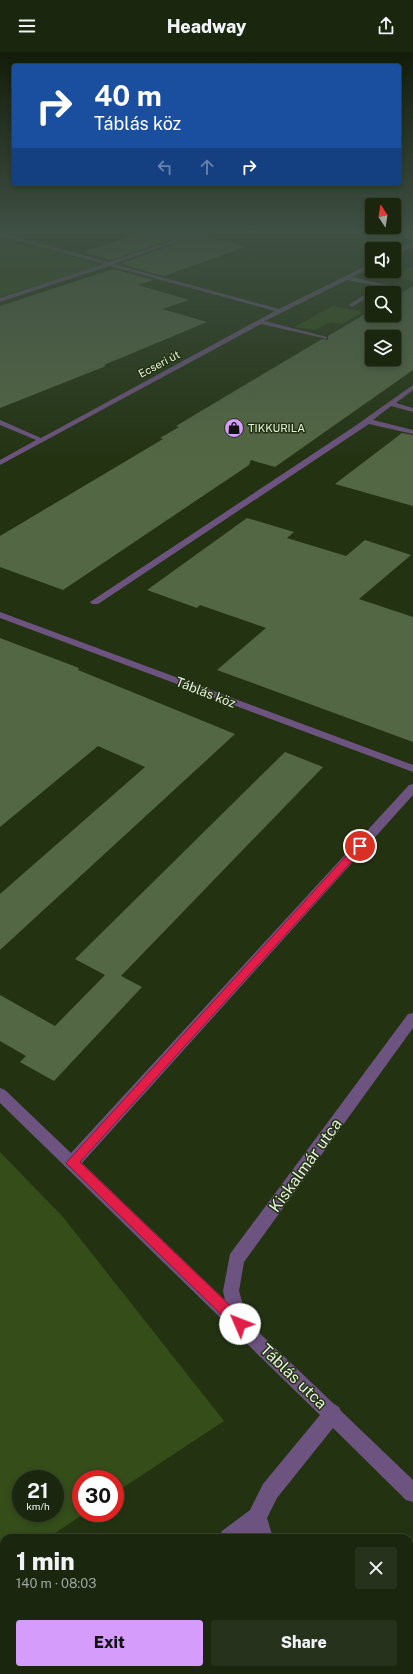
<!DOCTYPE html>
<html lang="en">
<head>
<meta charset="utf-8">
<style>
	body { margin:0; font-family:"Public Sans",sans-serif; background:#27321c; color:#f1f3f6; height:100vh; display:flex; flex-direction:column; font-size:15px; white-space:nowrap }
	* { box-sizing:border-box; margin:0 }
	p { font-size:13px; color:#9fa59e }
	.icon { flex:none; width:22px; height:22px; fill:none; stroke:currentColor; stroke-width:2; stroke-linecap:round; stroke-linejoin:round }
	.map { position:relative; flex:1; overflow:hidden }
	.sheet { position:absolute; left:0px; top:1482px; width:413px; height:140px; display:flex; flex-direction:column; background:#1a260e; border-radius:12px 12px 0 0; box-shadow:0 2px 6px #0003,0 0 0 1px #38432e }
	.sheet>* { flex:none }
	.guide { position:absolute; left:12px; top:12px; width:389px; height:122px; border-radius:4px; box-shadow:0 2px 6px #0003,0 0 0 1px #38432e; background:#1a4fa0; color:#fff; overflow:hidden }
	.needle { width:26px; rotate:348deg }
	.fabs { position:absolute; left:365px; top:146px; display:grid; gap:8px }
	.fabs a { display:grid; place-items:center; width:36px; height:36px; border-radius:4px; background:#1a260e; box-shadow:0 2px 6px #0003,0 0 0 1px #38432e; font-size:20px }
	.speed { position:absolute; left:12px; top:1418px; display:flex; gap:8px; font-size:20px; font-weight:700; text-align:center }
	.speed>* { display:grid; place-content:center; width:52px; height:52px; border-radius:50%; background:#1a260e; box-shadow:0 2px 6px #0003,0 0 0 1px #38432e; line-height:1 }
	.speed small { font-size:10px; font-weight:400 }
	.speed .limit { border:6px solid #d22; background:#fff; color:#111 }
	.pin { position:absolute; display:grid; place-items:center; width:34px; height:34px; color:#fff; margin:-17px; border:2px solid #fff; border-radius:50%; box-shadow:0 1px 4px #0007 }
	.me { position:absolute; width:44px; margin:-22px; rotate:314deg; stroke-linejoin:round; filter:drop-shadow(0 0 3px #0008) }
	.turn { display:flex; align-items:center; gap:14px; height:84px; padding:0 16px; font-size:18px }
	.turn .icon { width:52px; height:52px; stroke-width:2.5 }
	.turn b { display:block; font-size:28px; line-height:34px }
	.lanes { display:flex; align-items:center; height:38px; padding:0 16px; background:#0003; justify-content:center; gap:20px; direction:ltr }
	.lanes .off { opacity:.35 }
	.round { display:grid; place-items:center; flex:none; width:42px; height:42px; border-radius:4px; background:#27321c }
	.overview { display:flex; align-items:center; justify-content:space-between; height:68px; padding:0 16px }
	h1 { font-size:24px; font-weight:800; line-height:30px }
	.cta { display:flex; gap:8px; margin-top:auto; padding:8px 16px }
	.cta a { flex:1; height:46px; border-radius:4px; background:#d59cfb; color:#111; font-size:16px; font-weight:800; line-height:46px; text-align:center }
	.cta a+a { background:#27321c; color:#f1f3f6 }
	header { display:flex; justify-content:space-between; align-items:center; height:52px; padding:0 16px; background:#1a260e; font-size:18px; font-weight:800 }
	.map>svg:first-child { display:block }
	.green { fill:#344d19; fill-rule:evenodd }
	.building { fill:#546744; fill-rule:evenodd }
	.lines { fill:none; stroke-linecap:round; stroke-linejoin:round }
	.minor { fill:#6d537f; fill-rule:evenodd }
	.route { fill:#e11d48; stroke:#92132f }
	.labels { text-anchor:middle; stroke-width:3; stroke-linejoin:round; paint-order:stroke }
	.far-street-label { font-size:11px; fill:#e5f1dc; stroke:#233312 }
	.far-poi-label { font-size:11px; fill:#e5f1dc; stroke:#233312; text-anchor:start }
	.street-label { font-size:13px; fill:#e5f1dc; stroke:#233312 }
	.near-street-label { font-size:16px; fill:#e5f1dc; stroke:#233312 }
</style>
</head>
<body>
<header><svg class="icon" aria-label="menu" viewBox="0 0 24 24"><path d="M4 6h16M4 12h16M4 18h16"/></svg>Headway<svg class="icon" aria-label="share" viewBox="0 0 24 24"><path d="M12 15V3M7 8l5-5 5 5M5 13v7h14v-7"/></svg></header>
<div class="map">
<svg width="413" height="1622" viewBox="0 0 413 1622">
	<rect width="100%" height="100%" fill="#233312"/>
	<!-- green -->
	<g class="green">
		<polygon points="0,185 101,213 0,245"/>
		<polygon points="413,215 413,229 385,223"/>
		<polygon points="333,254 363,260 342,272 330,270 315,278 294,275"/>
		<path d="M0 1100 63 1165 224 1369 115 1441V1427H81V1461H85L48 1486H4V1515L0 1518ZM21 1427H55V1461H21Z"/>
	</g>
	<!-- building -->
	<g class="building">
		<polygon points="151,178 181,178 191,181 111,208 83,200"/>
		<polygon points="201,183 245,195 164,224 124,213 127,212 122,211"/>
		<polygon points="113,217 154,228 138,233 189,248 162,257 207,270 104,313 106,314 0,356 0,254"/>
		<path d="M413 234V318L275 415 251 408 249 413 63 538 0 515V484L163 387 160 386 179 375 176 374 322 287 328 288V284L372 258V263H394V245ZM372 285H394V307H372Z"/>
		<polygon points="402,381 413,383 413,454 335,432"/>
		<polygon points="247,466 294,480 287,486 346,504 365,488 411,503 359,547 413,565 413,690 217,618 266,576 200,553 197,556 147,538"/>
		<polygon points="0,586 79,616 78,618 235,682 0,898 0,842 145,715 98,694 0,775"/>
		<polygon points="285,700 323,715 121,924 142,935 54,1029 20,1010 26,1004 0,989 0,943 55,974 105,923 75,907"/>
	</g>
	<g class="lines">
		<!-- minor -->
		<g class="minor">
			<polygon points="204,178 212,178 114,212 279,257 372,211 372,215 352,225 387,233 352,255 349,253 350,252 379,234 347,228 265,269 327,285 327,287 261,272 0,413 0,408 36,388 0,373 0,368 41,386 275,259 109,214 0,250 0,246 103,212 0,184 0,180 108,210"/>
			<polygon points="395,178 401,178 413,186 413,190"/>
			<polygon points="413,190 413,194 394,204 394,200"/>
			<polygon points="413,333 413,338 396,351 413,356 413,360 391,354 373,368 413,378 413,382 369,372 98,552 92,552 90,550 355,374"/>
			<polygon points="0,560 413,713 413,720 0,566"/>
			<polygon points="413,732 413,743 82,1111 225,1248 223,1239 230,1202 408,962 413,961 413,976 244,1210 239,1239 248,1270 334,1352 339,1355 341,1359 413,1428 413,1450 406,1448 333,1376 277,1446 267,1466 273,1486 253,1486 252,1481 245,1486 219,1486 222,1479 250,1458 263,1432 320,1363 0,1051 0,1036 5,1038 71,1101 409,733"/>
			<polygon points="36,1618 60,1618 59,1622 35,1622"/>
			<polygon points="366,1618 394,1618 395,1622 367,1622"/>
		</g>
	</g>
	<!-- sky -->
	<linearGradient id="sky" x2="0" y2="1"><stop stop-color="#131c0a"/><stop offset="0.44" stop-color="#3f5044"/><stop offset="1" stop-color="#3f5044" stop-opacity="0"/></linearGradient>
	<rect width="413" height="406" fill="url(#sky)"/>
	<!-- route -->
	<polygon class="route" points="360,791 363,792 363,797 80,1110 244,1267 246,1272 244,1276 240,1278 235,1276 66,1111 357,792"/>
	<!-- icons -->
	<defs>
		<symbol id="shop-disc" viewBox="-11 -11 22 22"><circle r="9.5" fill="#d59cfb" stroke="#233312"/><path d="M-5-2.5h2.3a2.7 3.5 0 0 1 5.4 0H5L5.5 6h-11ZM-1.5-2.5h3a1.5 2.3 0 0 0-3 0Z" fill="#111"/></symbol>
	</defs>
	<g fill-rule="evenodd">
		<use href="#shop-disc" x="223" y="365" width="22" height="22"/>
	</g>
	<g class="labels">
		<!-- far-street labels -->
		<g class="far-street-label">
			<text transform="translate(159 312) rotate(-28)" y="4">Ecseri út</text>
		</g>
		<!-- far-poi labels -->
		<g class="far-poi-label">
			<text x="248" y="380">TIKKURILA</text>
		</g>
		<!-- street labels -->
		<g class="street-label">
			<text transform="translate(206 640) rotate(21)" y="5">Táblás köz</text>
		</g>
		<!-- near-street labels -->
		<g class="near-street-label">
			<text transform="translate(305 1113) rotate(-54)" y="6">Kiskalmár utca</text>
			<text transform="translate(294 1324) rotate(44)" y="6">Táblás utca</text>
		</g>
	</g>
</svg>
<div class="fabs">
<a><svg class="needle" viewBox="-14 -14 28 28"><path d="M0-13l5 13h-10z" fill="#e53935"/><path d="M0 13l5-13h-10z" fill="#9fa59e"/></svg></a>
<a><svg class="icon" aria-label="sound" viewBox="0 0 24 24"><path d="M4 9h4l5-4v14l-5-4H4zM17 9q2 3 0 6"/></svg></a>
<a><svg class="icon" aria-label="search" viewBox="0 0 24 24"><circle cx="10" cy="10" r="6"/><path d="M15 15l6 6"/></svg></a>
<a><svg class="icon" aria-label="layers" viewBox="0 0 24 24"><path d="M12 4l9 5-9 5-9-5zM3 14l9 5 9-5"/></svg></a>
</div>
<div class="speed"><div>21<small>km/h</small></div><div class="limit">30</div></div>
<div class="pin" style="left:360px;top:794px;background:#d93025"><svg class="icon" aria-label="arrive" viewBox="0 0 24 24"><path d="M6 21V4h12l-3 4 3 4H6"/></svg></div>
<svg class="me" style="left:240px;top:1272px" viewBox="-20 -20 40 40"><circle r="19" fill="#fff"/><path d="M0-13L10 11 0 6-10 11z" fill="#e11d48"/></svg>
<div class="guide">
<div class="turn"><svg class="icon" aria-label="right" viewBox="0 0 24 24"><path d="M7 20v-9h11M14 6l5 5-5 5"/></svg><div><b>40 m</b>Táblás köz</div></div>
<div class="lanes"><svg class="icon off" aria-label="left" viewBox="0 0 24 24"><path d="M17 20v-9H6M10 6l-5 5 5 5"/></svg><svg class="icon off" aria-label="ahead" viewBox="0 0 24 24"><path d="M12 20V5M6 11l6-6 6 6"/></svg><svg class="icon" aria-label="right" viewBox="0 0 24 24"><path d="M7 20v-9h11M14 6l5 5-5 5"/></svg></div>
</div>
<section class="sheet">
<div class="overview"><div><h1>1 min</h1><p>140 m · 08:03</p></div><a class="round"><svg class="icon" aria-label="close" viewBox="0 0 24 24"><path d="M6 6l12 12M18 6L6 18"/></svg></a></div>
<div class="cta"><a>Exit</a><a>Share</a></div>
</section>
</div>
</body>
</html>
